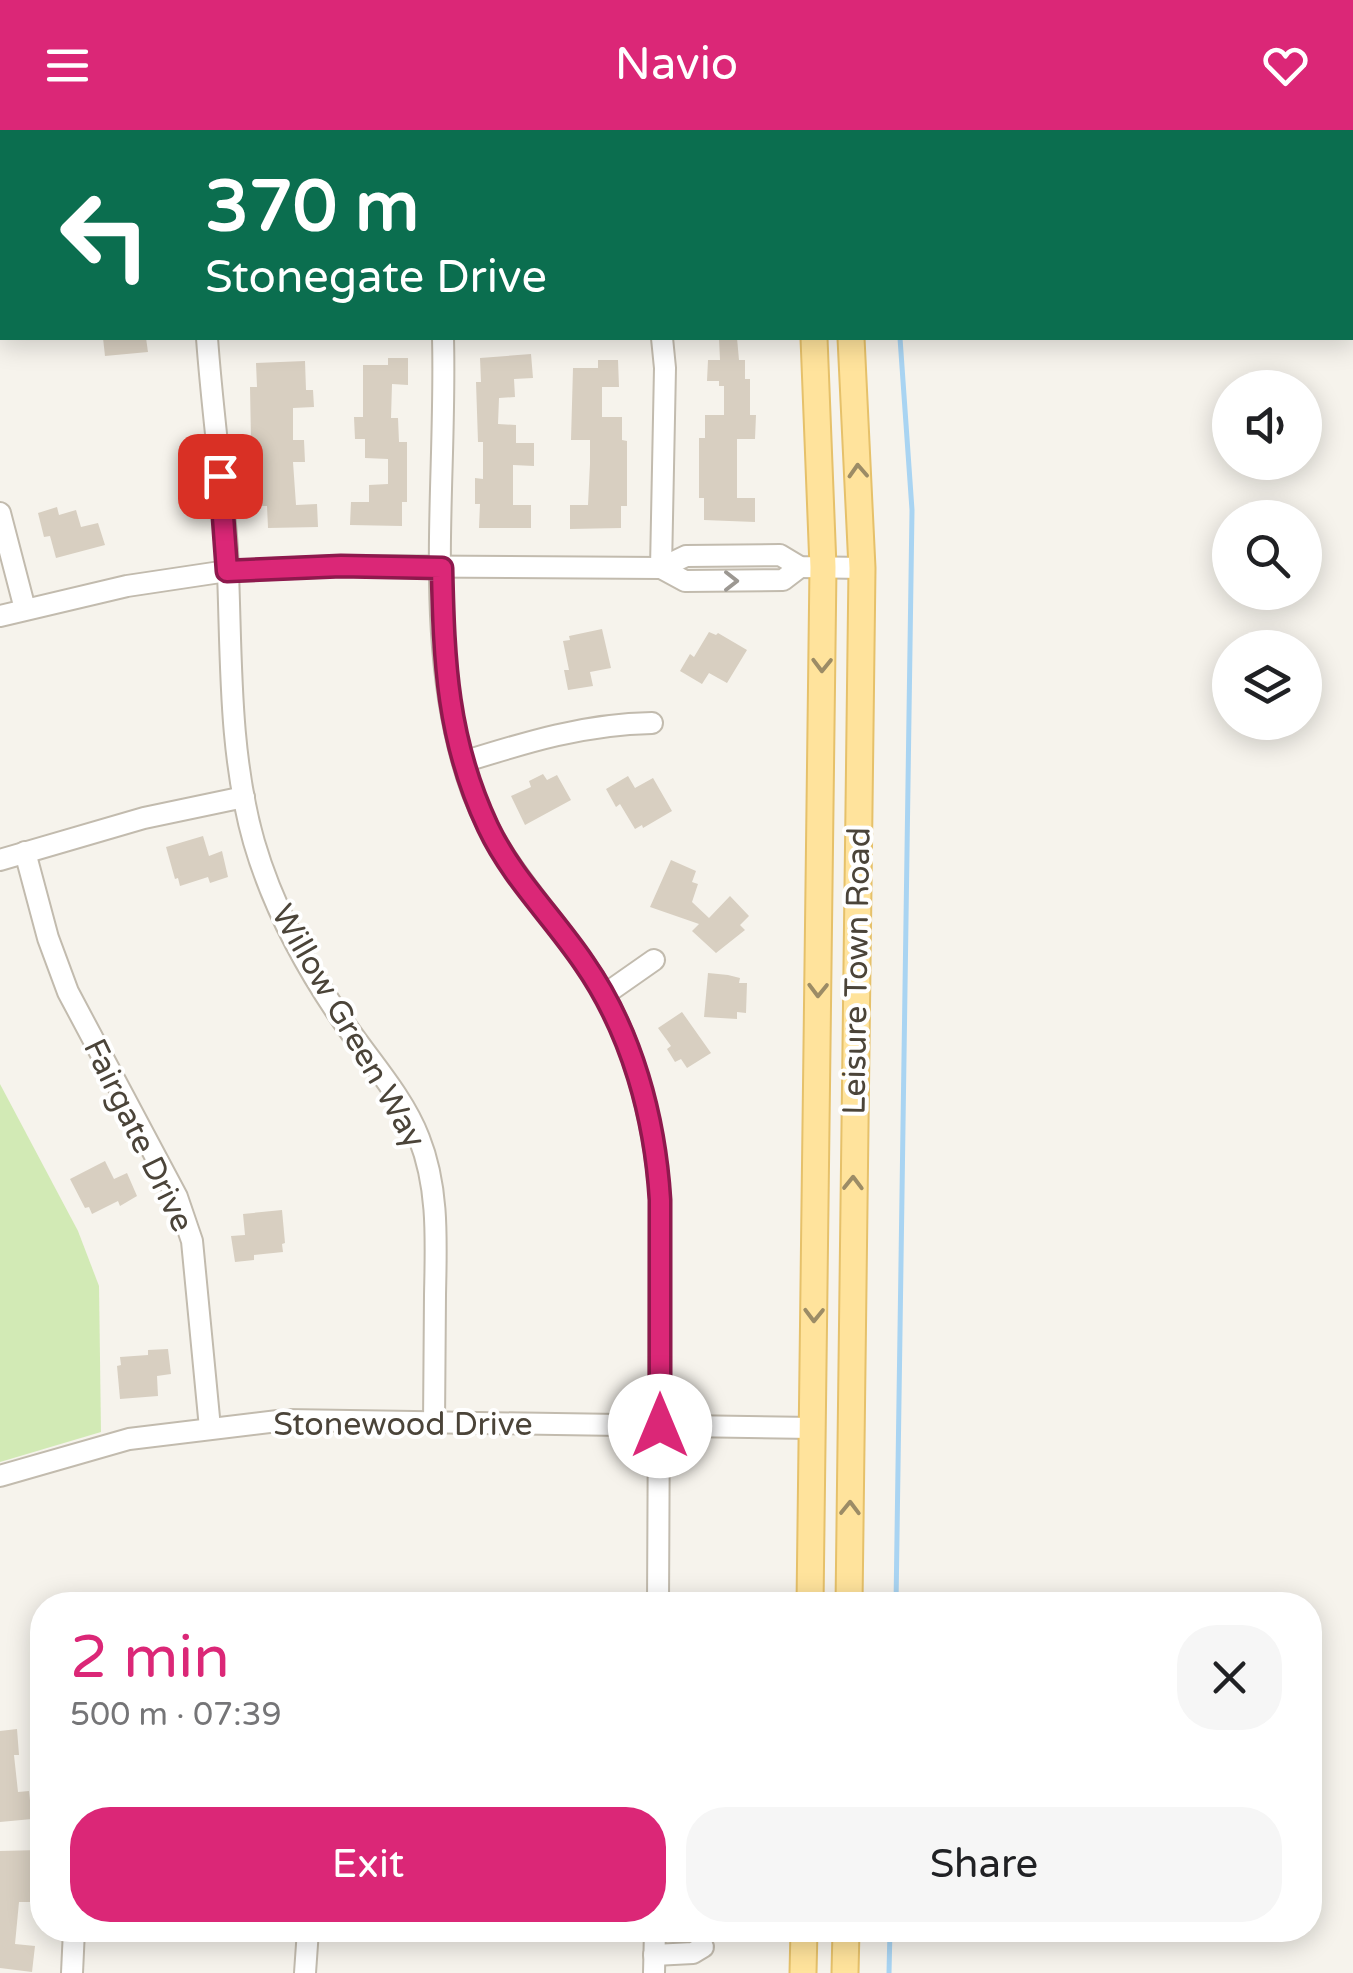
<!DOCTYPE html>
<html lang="en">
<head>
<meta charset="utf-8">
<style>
	body { margin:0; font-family:"Varela Round",sans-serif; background:#f6f6f6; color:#202124; height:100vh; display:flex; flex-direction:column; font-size:38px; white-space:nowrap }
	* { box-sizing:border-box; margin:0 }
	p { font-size:32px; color:#757577 }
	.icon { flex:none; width:55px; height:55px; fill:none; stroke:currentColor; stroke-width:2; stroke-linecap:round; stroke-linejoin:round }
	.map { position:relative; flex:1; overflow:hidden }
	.side { position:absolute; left:30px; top:1462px; width:1292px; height:350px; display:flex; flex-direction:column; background:#fff; border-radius:40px; box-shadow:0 5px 25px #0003 }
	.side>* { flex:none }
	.top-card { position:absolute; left:0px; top:0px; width:1355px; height:210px; box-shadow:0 5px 25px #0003; background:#0b6e4f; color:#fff; overflow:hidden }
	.fabs { position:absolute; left:1212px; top:240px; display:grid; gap:20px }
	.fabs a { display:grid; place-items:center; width:110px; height:110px; border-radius:50%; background:#fff; box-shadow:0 5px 25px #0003; font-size:50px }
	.pin { position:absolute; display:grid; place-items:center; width:85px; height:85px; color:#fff; margin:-42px; border-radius:20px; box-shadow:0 5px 15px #0006 }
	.me { position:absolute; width:110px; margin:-55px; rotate:0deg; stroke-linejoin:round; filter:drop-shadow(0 0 8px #0008) }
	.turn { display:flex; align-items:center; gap:35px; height:210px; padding:0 40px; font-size:45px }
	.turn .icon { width:130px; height:130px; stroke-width:2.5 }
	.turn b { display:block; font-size:70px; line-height:85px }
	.round { display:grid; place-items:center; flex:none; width:105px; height:105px; border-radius:40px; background:#f6f6f6 }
	.headline { display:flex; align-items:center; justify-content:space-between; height:170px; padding:0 40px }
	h1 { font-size:60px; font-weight:600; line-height:75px; color:#db2777 }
	.primary-button { display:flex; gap:20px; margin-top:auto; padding:20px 40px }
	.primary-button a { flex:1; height:115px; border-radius:40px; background:#db2777; color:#fff; font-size:40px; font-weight:600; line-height:115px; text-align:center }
	.primary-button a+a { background:#f6f6f6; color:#202124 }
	header { display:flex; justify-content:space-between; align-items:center; height:130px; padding:0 40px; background:#db2777; color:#fff; font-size:45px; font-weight:600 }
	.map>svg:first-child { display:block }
	.green { fill:#d2eab5 }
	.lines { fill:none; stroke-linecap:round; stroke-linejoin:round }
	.stream { stroke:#a9d4f2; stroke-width:5 }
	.building { fill:#d8cfc1 }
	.minor-casing { stroke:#c2bbae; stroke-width:24 }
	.major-casing { stroke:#e6c16a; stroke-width:29 }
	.minor { stroke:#fff; stroke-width:20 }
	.major { stroke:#ffe39c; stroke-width:25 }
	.oneway { stroke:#9c8c66 }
	.oneway2 { stroke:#9c9892 }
	.route-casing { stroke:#8e194d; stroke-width:25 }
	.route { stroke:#db2777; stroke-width:18 }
	.labels { text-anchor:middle; stroke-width:8; stroke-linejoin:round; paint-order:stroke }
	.street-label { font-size:32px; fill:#4b4439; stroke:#fff }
</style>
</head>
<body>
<header><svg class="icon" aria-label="menu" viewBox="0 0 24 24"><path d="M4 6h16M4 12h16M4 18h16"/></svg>Navio<svg class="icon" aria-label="heart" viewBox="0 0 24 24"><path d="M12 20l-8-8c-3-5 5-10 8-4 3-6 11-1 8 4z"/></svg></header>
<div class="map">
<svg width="1353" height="1843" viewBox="0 0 1353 1843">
	<rect width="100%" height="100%" fill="#f6f3ec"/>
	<!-- green -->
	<g class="green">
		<polygon points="51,0 659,0 690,2 44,2"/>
		<polygon points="0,954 78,1101 99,1156 101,1302 0,1332"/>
	</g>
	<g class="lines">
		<!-- stream -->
		<g class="stream">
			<polyline points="331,0 360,2"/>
			<polyline points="120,2 127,0"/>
			<polyline points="1352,34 1353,34"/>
			<polyline points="0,46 2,45"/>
			<polyline points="896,1475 912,380 900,208"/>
			<polyline points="889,1843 890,1800"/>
		</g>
	</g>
	<!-- building -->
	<g class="building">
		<polygon points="103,208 146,208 148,222 105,226"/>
		<polygon points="719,208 737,208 739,230 745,230 745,249 750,249 750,285 756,285 755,309 737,309 737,368 755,368 755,392 704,390 704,368 699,368 699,308 705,308 705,285 724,285 724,256 719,256 719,251 707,251 708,230 720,230"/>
		<polygon points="531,224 533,248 514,249 515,267 499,268 498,294 516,295 516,313 534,313 534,336 513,335 513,375 531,375 531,398 479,398 480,374 475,374 475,348 483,349 483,312 478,312 476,252 481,252 480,228"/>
		<polygon points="388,228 408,228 408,255 392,254 391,288 398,288 399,312 407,312 407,372 402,372 402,396 350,395 351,372 369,372 369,355 388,354 388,329 365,328 365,309 355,309 354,287 363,287 363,235 388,235"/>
		<polygon points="598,230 618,230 619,257 602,257 602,287 622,287 622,310 627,311 627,376 621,376 621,398 570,399 570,375 588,375 590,334 590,310 571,310 573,238 598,238"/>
		<polygon points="305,231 306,260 313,260 314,277 293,278 293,310 304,310 305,332 293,332 296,375 317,374 318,397 268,398 267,376 260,376 257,310 251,310 250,257 257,257 256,233"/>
		<polygon points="57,377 59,385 76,380 81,397 98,393 105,415 56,428 50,406 44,407 38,383"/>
		<polygon points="602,499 611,538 590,542 593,556 568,560 564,540 569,540 563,511 570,510 569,506"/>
		<polygon points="709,502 716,505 718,503 747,520 727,553 709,543 702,554 680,541 690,524 694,527"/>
		<polygon points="543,644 547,650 557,645 571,670 525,695 511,666 531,657 529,651"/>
		<polygon points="628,646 635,658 653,648 672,681 643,698 642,695 635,699 620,674 616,677 606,659"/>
		<polygon points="203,706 209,726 222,721 228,747 210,753 208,747 180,756 178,748 175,749 166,717"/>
		<polygon points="671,730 696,741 692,752 698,754 692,772 709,788 730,766 749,786 740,795 745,800 716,823 692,801 699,794 650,777"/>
		<polygon points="708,843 728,845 740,848 739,853 747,853 746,883 737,882 737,889 704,887"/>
		<polygon points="682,882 711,923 687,938 681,929 675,932 667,919 671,916 658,898"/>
		<polygon points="105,1031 114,1049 127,1043 137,1066 120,1076 118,1071 92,1084 89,1077 85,1078 70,1049"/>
		<polygon points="282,1080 285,1113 282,1114 283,1122 254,1125 254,1130 235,1132 231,1106 245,1105 243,1084"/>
		<polygon points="168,1219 171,1244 157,1246 158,1266 120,1269 117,1236 121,1235 120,1227 148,1225 148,1220"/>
		<polygon points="17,1599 19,1625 14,1625 18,1662 29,1661 32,1689 0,1692 0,1601"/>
		<polygon points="40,1720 40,1757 31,1757 31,1772 19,1772 15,1814 35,1816 32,1842 0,1838 0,1721"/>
	</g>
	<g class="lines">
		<defs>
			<g id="minor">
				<polyline points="1352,71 1353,71"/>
				<path d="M207 208C212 278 222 348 227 419 232 516 227 617 254 712 274 781 308 842 349 900 373 934 404 969 419 1008 439 1058 436 1112 435 1165 435 1208 434 1251 434 1294"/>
				<path d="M443 208C447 356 421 520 472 661 499 733 543 773 584 833 632 900 654 988 660 1069L658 1475"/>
				<polyline points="0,383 25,479"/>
				<polyline points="661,438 665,238 662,208"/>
				<polyline points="661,438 685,451 783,450 800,437"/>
				<polyline points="0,486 127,456 227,441 341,436 661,438 686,426 780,425 800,437 862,438"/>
				<path d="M463 632C527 612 585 594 652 593"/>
				<polyline points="25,722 48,808 68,862 177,1067 192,1111 210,1298"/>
				<polyline points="0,730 144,688 244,667"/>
				<polyline points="604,865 654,830"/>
				<polyline points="0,1346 129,1309 286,1290 813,1298"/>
				<polyline points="654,1825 693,1823 703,1817"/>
				<polyline points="72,1843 74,1800"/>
				<polyline points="305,1843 308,1800"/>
				<polyline points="654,1843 655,1800"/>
			</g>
			<g id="major">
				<polyline points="828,2 828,0"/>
				<polyline points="810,1475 823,437 814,208"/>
				<polyline points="849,1475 862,438 851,208"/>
				<polyline points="803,1843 804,1800"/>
				<polyline points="845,1843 846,1800"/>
			</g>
		</defs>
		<!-- minor casing -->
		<use href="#minor" class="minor-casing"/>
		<!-- major casing -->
		<use href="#major" class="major-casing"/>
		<!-- minor -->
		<use href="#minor" class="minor"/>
		<!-- major -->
		<use href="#major" class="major"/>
	</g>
	<!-- one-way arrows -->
	<defs><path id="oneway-chevron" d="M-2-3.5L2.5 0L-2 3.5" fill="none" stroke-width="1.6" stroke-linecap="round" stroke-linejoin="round" transform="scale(2.5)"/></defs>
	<g class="oneway">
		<use href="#oneway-chevron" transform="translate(858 341) rotate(-93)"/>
		<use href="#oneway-chevron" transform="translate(822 535) rotate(91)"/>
		<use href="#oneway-chevron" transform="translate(818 860) rotate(91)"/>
		<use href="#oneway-chevron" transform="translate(853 1053) rotate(-89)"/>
		<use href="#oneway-chevron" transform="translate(814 1185) rotate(91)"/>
		<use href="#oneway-chevron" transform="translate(850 1378) rotate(-89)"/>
	</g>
	<use class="oneway2" href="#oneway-chevron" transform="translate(731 451)"/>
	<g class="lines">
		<defs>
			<path id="route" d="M220 346 227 441 341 436 442 438C444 532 447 610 488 697 512 748 553 787 584 833 632 902 655 988 660 1070V1296"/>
		</defs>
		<!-- route casing -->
		<use href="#route" class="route-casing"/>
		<!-- route -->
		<use href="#route" class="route"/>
	</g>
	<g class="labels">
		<!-- street labels -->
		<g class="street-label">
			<text transform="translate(856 841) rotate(-89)" y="11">Leisure Town Road</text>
			<text transform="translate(349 896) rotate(60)" y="11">Willow Green Way</text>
			<text transform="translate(139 1005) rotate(64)" y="11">Fairgate Drive</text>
			<text x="403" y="1305">Stonewood Drive</text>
		</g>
	</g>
</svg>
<div class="fabs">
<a><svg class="icon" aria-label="sound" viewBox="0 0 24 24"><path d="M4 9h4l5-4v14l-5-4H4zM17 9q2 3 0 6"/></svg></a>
<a><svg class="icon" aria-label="search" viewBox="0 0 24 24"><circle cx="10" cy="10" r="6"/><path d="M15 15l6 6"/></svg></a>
<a><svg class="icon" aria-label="layers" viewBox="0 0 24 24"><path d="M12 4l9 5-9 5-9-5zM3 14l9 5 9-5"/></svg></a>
</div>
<div class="pin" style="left:220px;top:346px;background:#d93025"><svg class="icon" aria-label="arrive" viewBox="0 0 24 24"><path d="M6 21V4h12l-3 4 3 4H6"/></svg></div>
<svg class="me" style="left:660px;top:1296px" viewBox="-20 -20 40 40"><circle r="19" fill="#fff"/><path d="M0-13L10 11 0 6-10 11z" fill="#db2777"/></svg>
<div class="top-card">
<div class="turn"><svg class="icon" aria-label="left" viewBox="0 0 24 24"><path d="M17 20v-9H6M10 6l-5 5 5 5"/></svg><div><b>370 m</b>Stonegate Drive</div></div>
</div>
<section class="side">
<div class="headline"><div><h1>2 min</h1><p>500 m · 07:39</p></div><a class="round"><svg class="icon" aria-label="close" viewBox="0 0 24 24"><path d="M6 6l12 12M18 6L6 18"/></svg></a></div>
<div class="primary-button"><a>Exit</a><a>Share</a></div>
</section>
</div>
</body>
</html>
